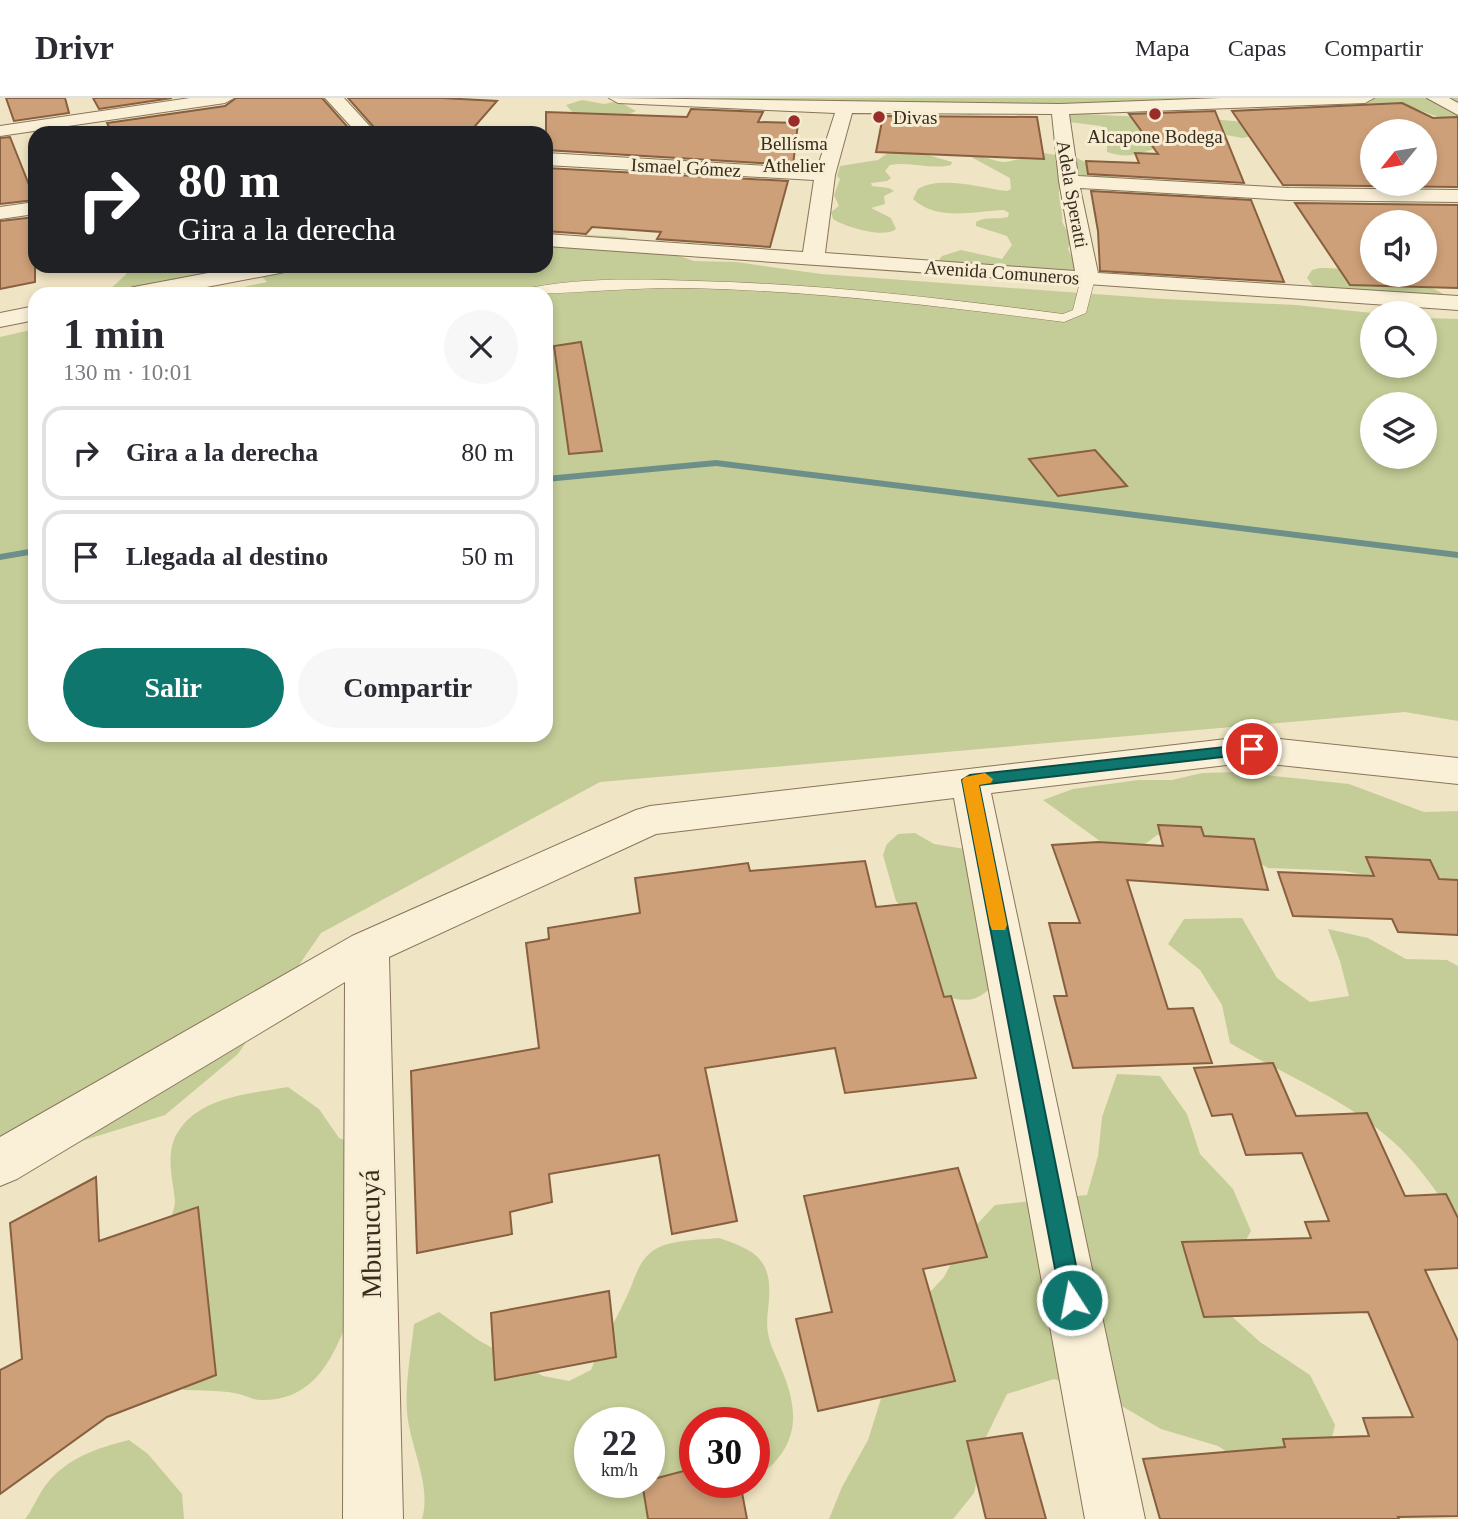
<!DOCTYPE html>
<html lang="es">
<head>
<meta charset="utf-8">
<style>
	body { margin:0; font-family:"Times New Roman",serif; background:#f7f7f7; color:#2b2b33; height:100vh; display:flex; flex-direction:column; font-size:26px; white-space:nowrap }
	* { box-sizing:border-box; margin:0 }
	p { font-size:23px; color:#7c7c81 }
	.icon { flex:none; width:38px; height:38px; fill:none; stroke:currentColor; stroke-width:2; stroke-linecap:round; stroke-linejoin:round }
	.map { position:relative; flex:1; overflow:hidden }
	.sheet { position:absolute; left:28px; top:189px; width:525px; height:455px; display:flex; flex-direction:column; background:#fff; border-radius:21px; box-shadow:0 4px 10px #0003 }
	.sheet>* { flex:none }
	.guide { position:absolute; left:28px; top:28px; width:525px; height:147px; border-radius:21px; box-shadow:0 4px 10px #0003; background:#202124; color:#fff; overflow:hidden }
	.needle { width:46px; rotate:240deg }
	.controls { position:absolute; left:1360px; top:21px; display:grid; gap:14px }
	.controls a { display:grid; place-items:center; width:77px; height:77px; border-radius:50%; background:#fff; box-shadow:0 4px 10px #0003; font-size:35px }
	.speed { position:absolute; left:574px; top:1309px; display:flex; gap:14px; font-size:35px; font-weight:700; text-align:center }
	.speed>* { display:grid; place-content:center; width:91px; height:91px; border-radius:50%; background:#fff; box-shadow:0 4px 10px #0003; line-height:1 }
	.speed small { font-size:18px; font-weight:400 }
	.speed .limit { border:10px solid #d22; background:#fff; color:#111 }
	.pin { position:absolute; display:grid; place-items:center; width:60px; height:60px; color:#fff; margin:-30px; border:4px solid #fff; border-radius:50%; box-shadow:0 2px 7px #0007 }
	.me { position:absolute; width:77px; margin:-38px; rotate:349deg; stroke-linejoin:round; filter:drop-shadow(0 0 5px #0008) }
	.turn { display:flex; align-items:center; gap:24px; height:147px; padding:0 35px; font-size:32px }
	.turn .icon { width:91px; height:91px; stroke-width:2.5 }
	.turn b { display:block; font-size:49px; line-height:60px }
	.round { display:grid; place-items:center; flex:none; width:74px; height:74px; border-radius:37px; background:#f7f7f7 }
	.headline { display:flex; align-items:center; justify-content:space-between; height:119px; padding:0 35px }
	h1 { font-size:42px; font-weight:800; line-height:52px }
	.cta { display:flex; gap:14px; margin-top:auto; padding:14px 35px }
	.cta a { flex:1; height:80px; border-radius:42px; background:#0f766e; color:#fff; font-size:28px; font-weight:800; line-height:80px; text-align:center }
	.cta a+a { background:#f7f7f7; color:#2b2b33 }
	ul { padding:0; list-style:none }
	li { display:flex; align-items:center; gap:21px; height:94px; margin:0 14px 10px; padding:0 21px; border:4px solid #e1e1e2; border-radius:21px }
	li div { flex:1 }
	li b { display:block; font-size:26px }
	li em { font-style:normal }
	header { display:flex; align-items:center; gap:42px; box-sizing:border-box; height:98px; padding:0 35px; background:#fff; border-bottom:2px solid #e1e1e2 }
	header strong { font-size:33px }
	nav { display:flex; gap:38px; margin-inline-start:auto; font-size:24px }
	.map>svg:first-child { display:block }
	.green { fill:#c4cd97; fill-rule:evenodd }
	.lines { fill:none; stroke-linecap:round; stroke-linejoin:round }
	.stream { fill:#6c9089; fill-rule:evenodd }
	.building { fill:#cda079; stroke:#88603f; stroke-width:2; fill-rule:evenodd }
	.lane-casing { stroke:#89755a; stroke-width:1 }
	.street-casing { stroke:#89755a; stroke-width:2 }
	.lane { fill:#f9f0d7; fill-rule:evenodd }
	.street { fill:#f9f0d7; fill-rule:evenodd }
	.route { fill:#0f766e; stroke:#0a4d48; stroke-width:2 }
	.slow { fill:#f59e0b }
	.poi-dot { fill:#992d29; stroke:#f6edd3; stroke-width:2.5 }
	.labels { text-anchor:middle; stroke-width:6; stroke-linejoin:round; paint-order:stroke }
	.far-poi-label { font-size:19px; fill:#392c1e; stroke:#f6edd3 }
	.far-street-label { font-size:19px; fill:#392c1e; stroke:#f6edd3 }
	.near-street-label { font-size:28px; fill:#392c1e; stroke:#f6edd3 }
</style>
</head>
<body>
<header>
<strong>Drivr</strong>
<nav><a>Mapa</a><a>Capas</a><a>Compartir</a></nav>
</header>
<div class="map">
<svg width="1458" height="1421" viewBox="0 0 1458 1421">
	<rect width="100%" height="100%" fill="#efe4c3"/>
	<!-- green -->
	<g class="green">
		<polygon points="708,0 1458,0 1458,26 1402,6 1350,11 1316,6 1156,1 1147,4 970,17"/>
		<polygon points="582,2 604,6 618,3 636,13 623,19 574,16 566,7"/>
		<path d="M1073 15C1130 20 1187 18 1244 24L1256 37 1243 40 1226 37 1219 42C1199 45 1177 45 1157 50 1138 56 1127 61 1107 54V48L1113 43 1101 28 1069 24 1065 19Z"/>
		<path d="M889 54 921 55 952 64 951 67C930 72 911 63 890 67L885 73 891 80 887 83 871 85 872 88 889 90 894 93 884 98 885 106 871 110 891 120 896 131C885 141 845 129 833 121L831 114 839 108 834 97 840 81 837 78 840 68 878 62Z"/>
		<path d="M1043 55 1077 60 1122 83 1061 85C1055 96 1064 111 1062 124L1071 140 1068 151 1078 174 941 164 939 162 942 158 961 152 1002 161 1012 147 1007 138 976 128V124C986 118 997 122 1008 119L1009 115 1004 112C974 113 938 124 913 101L918 91C939 77 983 90 1007 93L1011 91 1010 80 973 60V57C984 58 992 62 1002 64 1011 65 1031 56 1043 55Z"/>
		<path d="M546 131 574 140 586 137 625 139 694 163 736 164 821 176 1163 201 1296 207 1372 215V268H1424L1425 220 1458 221V623L1405 614 600 684 321 835 238 956 165 1017 75 1045 0 1078V239L35 231V637H546V196H211L267 184C257 172 244 172 229 168H546V149L549 146 546 145ZM1372 306H1424V359H1372Z"/>
		<polygon points="135,168 201,168 206,172 205,176 147,196 106,195"/>
		<path d="M1320 170C1345 169 1431 181 1448 200L1322 192 1313 188 1307 180 1312 172Z"/>
		<polygon points="1238,674 1349,686 1424,714 1458,713 1458,782 1385,781 1344,773 1268,770 1232,749 1194,739 1157,737 1136,753 1100,743 1043,702 1073,691 1138,682 1172,682 1202,675"/>
		<path d="M915 735 934 746 971 752 993 888C974 906 965 903 941 898L907 815 896 803 883 757 887 746 898 736Z"/>
		<path d="M1242 820 1277 880 1310 904 1349 898 1340 863 1328 831 1368 840 1406 861 1447 862 1458 868V1123C1440 1099 1422 1072 1401 1051 1352 1003 1288 979 1230 945L1222 907 1200 872 1168 846 1184 821Z"/>
		<polygon points="1117,976 1160,978 1187,1016 1200,1056 1233,1091 1251,1133 1233,1166 1218,1206 1260,1244 1310,1277 1335,1327 1323,1376 1273,1385 1218,1348 1161,1331 1108,1300 1054,1281 1007,1296 986,1339 974,1395 953,1421 829,1421 842,1389 868,1342 901,1237 930,1194 944,1179 966,1138 995,1107 1087,1097 1098,1058 1102,1019"/>
		<path d="M288 989 319 1011 339 1040 358 1047 343 1234C327 1272 307 1303 260 1302 252 1302 243 1296 234 1295 218 1292 201 1293 184 1292L169 1273C169 1226 165 1176 169 1129 170 1120 175 1111 175 1103 173 1083 166 1059 175 1039 196 998 249 996 288 989Z"/>
		<path d="M719 1140C755 1152 772 1161 769 1202 768 1212 766 1225 768 1235 770 1248 778 1262 783 1275 802 1322 795 1353 754 1382V1325H695V1379L655 1421H422C432 1386 410 1350 407 1314 405 1284 411 1255 414 1226L439 1214 478 1242 543 1278 569 1283 591 1272C601 1246 615 1224 627 1198 634 1184 637 1166 650 1155 666 1141 699 1142 719 1140ZM590 1325H649V1384H590Z"/>
		<path d="M129 1342 148 1356 182 1396 184 1421H25C33 1411 37 1399 45 1388 66 1360 97 1350 129 1342Z"/>
	</g>
	<g class="lines">
		<!-- stream -->
		<g class="stream">
			<polygon points="716,362 1458,454 1458,460 716,368 546,384 546,378"/>
			<polygon points="35,450 35,456 0,462 0,456"/>
		</g>
	</g>
	<!-- building -->
	<g class="building">
		<polygon points="6,0 65,0 69,15 14,23"/>
		<polygon points="93,0 172,0 99,11"/>
		<polygon points="236,0 322,0 353,35 112,35 107,25 225,8"/>
		<polygon points="348,0 442,0 497,3 469,35 438,33 436,35 379,35"/>
		<path d="M1402 5 1433 20 1458 19V89L1283 87 1232 13ZM1372 33H1424V86H1372Z"/>
		<polygon points="691,11 763,14 758,24 798,25 793,67 546,52 546,14 687,19"/>
		<polygon points="1215,13 1244,85 1088,76 1086,63 1139,65 1135,55 1158,56 1129,16"/>
		<polygon points="883,18 1037,19 1044,61 876,54"/>
		<polygon points="10,39 35,102 0,106 0,40"/>
		<polygon points="546,70 788,83 770,149 657,141 661,134 592,129 586,136 546,133"/>
		<polygon points="1091,93 1251,102 1284,184 1100,173 1098,133"/>
		<path d="M1295 105 1458 107V190L1350 187ZM1372 124H1424V177H1372Z"/>
		<polygon points="35,119 35,184 0,191 0,123"/>
		<polygon points="581,244 602,353 569,356 554,248"/>
		<polygon points="1095,352 1127,388 1058,398 1029,361"/>
		<polygon points="1158,727 1201,729 1204,738 1254,741 1268,792 1127,782 1168,911 1193,910 1212,965 1073,970 1054,898 1067,898 1049,825 1080,825 1052,747 1098,744 1163,748"/>
		<polygon points="1366,759 1430,762 1439,781 1458,782 1458,837 1398,834 1392,821 1293,818 1278,774 1374,778"/>
		<polygon points="865,763 876,809 916,805 944,899 951,898 976,980 845,995 835,950 705,970 737,1123 672,1136 659,1057 549,1076 552,1104 510,1114 512,1136 417,1155 411,973 539,950 526,845 549,841 548,830 640,815 635,780 748,765 750,773"/>
		<polygon points="1273,965 1296,1018 1367,1015 1405,1098 1446,1096 1458,1120 1458,1170 1425,1172 1458,1243 1458,1418 1398,1419 1399,1421 1160,1421 1143,1361 1285,1349 1283,1341 1369,1338 1363,1320 1413,1319 1368,1214 1204,1219 1182,1144 1311,1140 1305,1124 1329,1123 1302,1055 1246,1057 1232,1016 1212,1018 1194,970"/>
		<polygon points="958,1070 987,1159 923,1171 955,1283 818,1313 796,1221 832,1214 804,1098"/>
		<polygon points="96,1079 99,1143 198,1109 216,1277 107,1319 0,1396 0,1272 22,1261 10,1125"/>
		<polygon points="609,1193 616,1259 495,1282 491,1215"/>
		<polygon points="1022,1335 1046,1421 986,1421 967,1343"/>
		<polygon points="695,1370 695,1384 740,1384 747,1421 648,1421 642,1384"/>
	</g>
	<g class="lines">
		<defs>
			<path id="lane" d="M1088 176 1095 180 1086 215 1064 224C939 208 815 193 689 190 630 189 573 196 514 196L516 193C574 179 637 181 697 183 820 186 941 200 1063 216L1073 212 1081 180Z"/>
			<g id="street">
				<polygon points="190,0 234,0 225,5 0,38 0,28"/>
				<polygon points="325,0 344,0 376,35 357,35"/>
				<path d="M609 0 1060 6 1221 0H1374L1365 5 1069 16 1078 78 1289 90 1458 92V104L1289 102 1080 90 1098 175 1458 198V212L546 148V136L803 154 814 82 546 67V55L817 71 835 15 618 5ZM852 15 1052 16 1059 83 1075 173 825 155 835 77Z"/>
				<polygon points="1427,0 1449,0 1458,5 1458,17"/>
				<polygon points="35,104 35,116 0,121 0,109"/>
				<polygon points="245,168 291,168 288,173 280,175 170,196 122,196 126,191 134,189"/>
				<polygon points="35,208 35,222 0,229 0,215"/>
				<polygon points="1252,638 1458,660 1458,686 1252,664 991,695 1145,1421 1085,1421 954,700 656,736 389,859 403,1421 343,1421 345,884 17,1081 0,1088 0,1039 352,838 636,712 650,708"/>
			</g>
		</defs>
		<!-- lane casing -->
		<use href="#lane" class="lane-casing"/>
		<!-- street casing -->
		<use href="#street" class="street-casing"/>
		<!-- lane -->
		<use href="#lane" class="lane"/>
		<!-- street -->
		<use href="#street" class="street"/>
	</g>
	<!-- route -->
	<polygon class="route" points="1252,646 1260,651 1257,655 979,687 1083,1202 1080,1210 1072,1213 1064,1210 1061,1202 962,682 970,677"/>
	<!-- slow -->
	<polygon class="slow" points="985,675 993,681 991,685 979,687 1007,827 1005,832 992,832 990,827 962,682 965,679"/>
	<!-- markers -->
	<g class="poi-dot">
		<circle cx="1155" cy="16" r="7"/>
		<circle cx="879" cy="19" r="7"/>
		<circle cx="794" cy="23" r="7"/>
	</g>
	<g class="labels">
		<!-- far-poi labels -->
		<g class="far-poi-label">
			<text x="893" y="26" text-anchor="start">Divas</text>
			<text x="1155" y="45">Alcapone Bodega</text>
			<text x="794" y="52">Bellísma<tspan x="794" dy="22">Athelier</tspan></text>
		</g>
		<!-- far-street labels -->
		<g class="far-street-label">
			<text transform="translate(686 69) rotate(3)" y="7">Ismael Gómez</text>
			<text transform="translate(1073 96) rotate(80)" y="7">Adela Speratti</text>
			<text transform="translate(1002 174) rotate(4)" y="7">Avenida Comuneros</text>
		</g>
		<!-- near-street labels -->
		<g class="near-street-label">
			<text transform="translate(370 1136) rotate(-91)" y="10">Mburucuyá</text>
		</g>
	</g>
</svg>
<div class="controls">
<a><svg class="needle" viewBox="-14 -14 28 28"><path d="M0-13l5 13h-10z" fill="#e53935"/><path d="M0 13l5-13h-10z" fill="#7c7c81"/></svg></a>
<a><svg class="icon" aria-label="sound" viewBox="0 0 24 24"><path d="M4 9h4l5-4v14l-5-4H4zM17 9q2 3 0 6"/></svg></a>
<a><svg class="icon" aria-label="search" viewBox="0 0 24 24"><circle cx="10" cy="10" r="6"/><path d="M15 15l6 6"/></svg></a>
<a><svg class="icon" aria-label="layers" viewBox="0 0 24 24"><path d="M12 4l9 5-9 5-9-5zM3 14l9 5 9-5"/></svg></a>
</div>
<div class="speed"><div>22<small>km/h</small></div><div class="limit">30</div></div>
<div class="pin" style="left:1252px;top:651px;background:#d93025"><svg class="icon" aria-label="arrive" viewBox="0 0 24 24"><path d="M6 21V4h12l-3 4 3 4H6"/></svg></div>
<svg class="me" style="left:1072px;top:1202px" viewBox="-20 -20 40 40"><circle r="17" fill="#0f766e" stroke="#fff" stroke-width="3"/><path d="M0-11L8 9 0 5-8 9z" fill="#fff"/></svg>
<div class="guide">
<div class="turn"><svg class="icon" aria-label="right" viewBox="0 0 24 24"><path d="M7 20v-9h11M14 6l5 5-5 5"/></svg><div><b>80 m</b>Gira a la derecha</div></div>
</div>
<section class="sheet">
<div class="headline"><div><h1>1 min</h1><p>130 m · 10:01</p></div><a class="round"><svg class="icon" aria-label="close" viewBox="0 0 24 24"><path d="M6 6l12 12M18 6L6 18"/></svg></a></div>
<ul>
<li><svg class="icon" aria-label="right" viewBox="0 0 24 24"><path d="M7 20v-9h11M14 6l5 5-5 5"/></svg><div><b>Gira a la derecha</b></div><em>80 m</em></li>
<li><svg class="icon" aria-label="arrive" viewBox="0 0 24 24"><path d="M6 21V4h12l-3 4 3 4H6"/></svg><div><b>Llegada al destino</b></div><em>50 m</em></li>
</ul>
<div class="cta"><a>Salir</a><a>Compartir</a></div>
</section>
</div>
</body>
</html>
